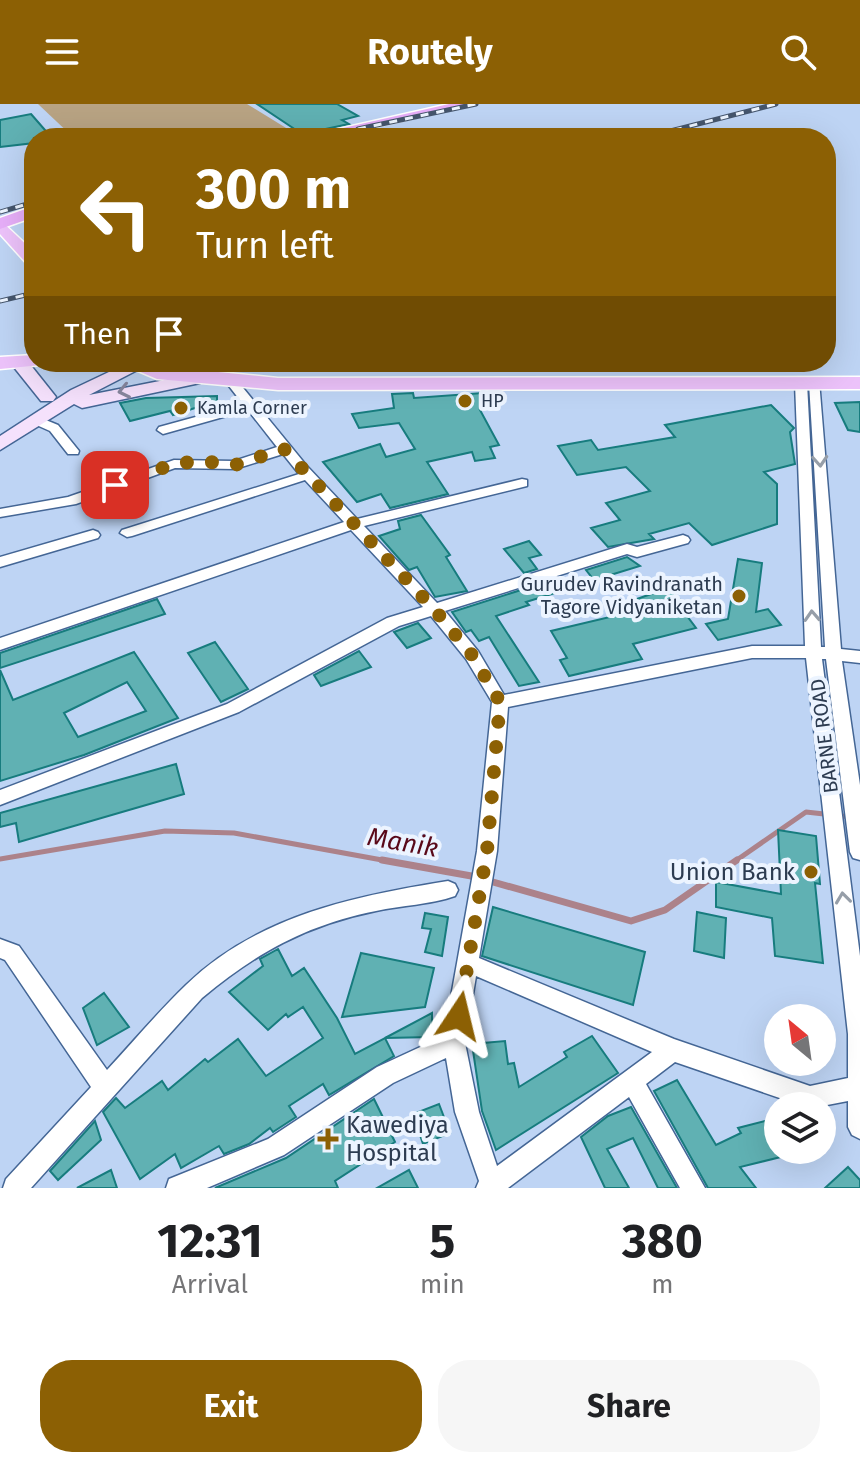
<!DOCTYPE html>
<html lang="en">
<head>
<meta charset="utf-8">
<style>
	body { margin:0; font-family:"Fira Sans",sans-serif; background:#f6f6f6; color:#202124; height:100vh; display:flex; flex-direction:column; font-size:30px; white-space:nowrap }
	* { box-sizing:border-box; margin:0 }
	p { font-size:26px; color:#757577 }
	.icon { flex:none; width:44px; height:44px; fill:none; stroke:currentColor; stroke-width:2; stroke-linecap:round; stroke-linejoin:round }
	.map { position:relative; height:1084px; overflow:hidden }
	.details { display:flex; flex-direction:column; background:#fff; flex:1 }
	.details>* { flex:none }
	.guide { position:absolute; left:24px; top:24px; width:812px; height:244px; border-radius:32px; box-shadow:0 8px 32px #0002; background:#8c6004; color:#fff; overflow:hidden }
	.needle { width:52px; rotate:331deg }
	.buttons { position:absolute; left:764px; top:900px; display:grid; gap:16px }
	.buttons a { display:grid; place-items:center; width:72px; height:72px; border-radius:50%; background:#fff; box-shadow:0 8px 32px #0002; font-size:40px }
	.pin { position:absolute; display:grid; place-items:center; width:68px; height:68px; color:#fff; margin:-34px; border-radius:16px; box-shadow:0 4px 12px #0006 }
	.me { position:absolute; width:88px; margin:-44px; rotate:10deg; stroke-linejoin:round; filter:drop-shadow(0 0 6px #0008) }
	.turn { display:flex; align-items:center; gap:28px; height:168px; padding:0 40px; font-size:36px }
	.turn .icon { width:104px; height:104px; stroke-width:2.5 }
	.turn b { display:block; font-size:56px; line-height:68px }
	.then { display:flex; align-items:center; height:76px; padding:0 40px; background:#0003; gap:16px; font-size:30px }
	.eta { display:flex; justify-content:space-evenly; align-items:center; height:136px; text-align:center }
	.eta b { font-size:48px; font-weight:700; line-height:56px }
	.cta { display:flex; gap:16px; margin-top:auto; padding:16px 40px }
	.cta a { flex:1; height:92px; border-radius:32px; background:#8c6004; color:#fff; font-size:32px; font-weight:700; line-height:92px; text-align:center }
	.cta a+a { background:#f6f6f6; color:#202124 }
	header { display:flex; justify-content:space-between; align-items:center; height:104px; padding:0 40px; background:#8c6004; color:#fff; font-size:36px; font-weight:700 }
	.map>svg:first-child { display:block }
	.green { fill:#b8a383 }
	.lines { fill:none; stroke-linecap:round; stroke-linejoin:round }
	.stream-far1 { stroke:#ac828a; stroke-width:5 }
	.stream { stroke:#ac828a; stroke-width:7 }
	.building { fill:#60b1b3; stroke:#177c7e; stroke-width:2; fill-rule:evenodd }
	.minor-casing { stroke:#446695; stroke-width:3 }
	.secondary-casing { stroke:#446695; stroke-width:3 }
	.primary-casing { stroke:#fff; stroke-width:3 }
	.trunk-casing { stroke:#fff; stroke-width:3 }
	.minor { fill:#fff; fill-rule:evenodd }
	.secondary { fill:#f5e1fc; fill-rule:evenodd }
	.primary { fill:#ecc2fa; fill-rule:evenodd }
	.trunk { fill:#e6aef8; fill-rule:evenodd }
	.rail-casing { stroke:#45556c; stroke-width:5 }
	.rail { stroke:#ecf4ff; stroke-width:3; stroke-dasharray:8; stroke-linecap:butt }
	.oneway { stroke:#87869e }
	.oneway2 { stroke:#969ea8 }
	.route { stroke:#8c6004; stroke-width:14; stroke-dasharray:0 25.2 }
	.poi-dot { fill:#8c6004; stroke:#ecf4ff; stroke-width:3 }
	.labels { text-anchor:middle; stroke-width:8; stroke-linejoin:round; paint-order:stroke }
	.far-poi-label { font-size:18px; fill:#2d3c51; stroke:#ecf4ff; text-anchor:start }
	.poi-label { font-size:20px; fill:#2d3c51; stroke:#ecf4ff; text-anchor:end }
	.street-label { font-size:20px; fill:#2d3c51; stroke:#ecf4ff }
	.near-poi-label { font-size:24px; fill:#2d3c51; stroke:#ecf4ff; text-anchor:end }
	.near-water-label { font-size:26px; font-style:italic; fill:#590919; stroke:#ecf4ff }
</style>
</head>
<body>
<header><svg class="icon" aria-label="menu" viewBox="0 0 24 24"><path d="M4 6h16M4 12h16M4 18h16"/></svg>Routely<svg class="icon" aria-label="search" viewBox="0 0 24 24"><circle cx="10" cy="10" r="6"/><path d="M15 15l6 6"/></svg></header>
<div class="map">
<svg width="860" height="1084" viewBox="0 0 860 1084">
	<rect width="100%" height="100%" fill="#bed4f4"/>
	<!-- green -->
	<polygon class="green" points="38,0 247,0 291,27 258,34 74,34"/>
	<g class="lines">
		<!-- stream-far1 -->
		<g class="stream-far1">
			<polyline points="0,755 165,727 234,729 393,758"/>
			<polyline points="734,758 806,708 860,714"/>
		</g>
		<!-- stream -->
		<g class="stream">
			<polyline points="382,756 477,773"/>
			<polyline points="486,776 631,817 665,806 737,756"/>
		</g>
	</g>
	<!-- building -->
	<g class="building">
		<polygon points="257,0 337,0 358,12 342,16 349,20 302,30"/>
		<polygon points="31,10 52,34 34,34 34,39 0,43 0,16"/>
		<polygon points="413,289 414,294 483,289 490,304 480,306 499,341 490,343 495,354 475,357 472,348 427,358 448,390 390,404 381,390 357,398 323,358 380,340 386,353 415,345 399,319 359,324 352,310 394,304 392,290"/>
		<polygon points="217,292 217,297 173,311 170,307 130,317 120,299 146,294"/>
		<polygon points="860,298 860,328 848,326 835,299"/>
		<polygon points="771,301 794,324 790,328 795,360 764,368 777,380 777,420 712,441 689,419 649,430 654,435 608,443 591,424 620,416 606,399 650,387 626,363 577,371 558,342 591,336 598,346 675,333 665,321"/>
		<polygon points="421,411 450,451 446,453 467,487 435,493 417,463 409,466 379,432 400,425 398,417"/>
		<polygon points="529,437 541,451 529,454 537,465 524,469 504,445"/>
		<polygon points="627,453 640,462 594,476 586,466"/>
		<polygon points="738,455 762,459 756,508 768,505 781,521 718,536 706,520 728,515"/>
		<polygon points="546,478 555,489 526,498 529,501 496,512 539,578 519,582 489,533 479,537 471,526 466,528 452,508"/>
		<polygon points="668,484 682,498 678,500 696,524 633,540 642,555 569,572 560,556 567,554 551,527 627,509 620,501"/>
		<polygon points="157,495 165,510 0,564 0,549"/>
		<polygon points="418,519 431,534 407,544 394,528"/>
		<polygon points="215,538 248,585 221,598 188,549"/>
		<polygon points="359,547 371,563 321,582 314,571"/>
		<path d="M134 548 178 614 84 651 0 677V566L13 596ZM127 578 146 607 78 633 64 609Z"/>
		<polygon points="176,660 184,690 19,738 16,719 0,723 0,709"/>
		<polygon points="778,726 816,732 820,780 815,779 823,859 775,852 772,814 716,803 716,778 781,790"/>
		<polygon points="493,803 645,848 633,901 482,852"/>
		<polygon points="697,808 726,814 724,854 694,847"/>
		<polygon points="425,809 448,813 442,852 425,848 431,825 422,824"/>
		<polygon points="278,845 292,872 304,864 337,914 355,950 385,934 394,952 329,991 323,980 289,1002 296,1013 273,1028 270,1024 249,1040 224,1050 219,1042 181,1064 175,1050 140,1075 103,1008 116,994 125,1004 162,977 168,986 205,955 208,958 238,935 266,972 323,934 303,903 288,913 286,910 268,926 229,888 263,862 260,855"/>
		<polygon points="361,849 434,864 425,903 342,913"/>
		<polygon points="104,889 129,923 97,941 83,904"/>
		<polygon points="432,909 432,933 385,934"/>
		<polygon points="592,932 618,969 496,1046 482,1007 472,940 505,937 508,960 514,959 519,983 567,953 564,948"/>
		<polygon points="677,976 716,1041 741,1029 738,1024 769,1016 778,1046 785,1052 740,1063 756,1084 708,1084 654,987"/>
		<polygon points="374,995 395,1038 335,1077 338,1084 215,1084 286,1054"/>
		<polygon points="439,1000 450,1029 423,1040 413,1010"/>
		<polygon points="631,1003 677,1084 658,1084 633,1034 607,1045 629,1084 605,1084 581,1033 608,1012"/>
		<polygon points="95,1017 101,1036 58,1076 50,1067"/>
		<polygon points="848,1063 860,1076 860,1084 825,1084"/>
		<polygon points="111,1066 117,1084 77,1084"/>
		<polygon points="409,1066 418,1084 377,1084"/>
	</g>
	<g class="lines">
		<defs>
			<g id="minor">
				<path d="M231 273 235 274 306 361 357 415 522 375 527 376V382L364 422 437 499 627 440 637 443 683 431 688 433 690 436 688 439 637 453 627 450 445 507 478 547 504 591 752 542H805L795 279 801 275 807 279 821 543H825L809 279 815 275 819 276 841 545 860 547V559L842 557 860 681V756L853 754 850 748 826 555H822L860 852V1035L852 1031 848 1023V997L822 1002H803L675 958 646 980 705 1084H680L629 993 508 1084H476L479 1077 455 1008 446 954 393 979 284 1051 207 1084H166L169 1075 268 1035 377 963 444 932 477 747 492 598 466 555 431 512 399 522 239 608 0 701V686L227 600 387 514 423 503 351 426 0 546V534L344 418 305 376 132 432 127 433 120 429 122 426 299 370 283 350 235 365 175 364 76 400 0 413V405L68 393 174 356 234 357 277 343 248 306 163 330 157 326 159 323 243 300 225 277ZM752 554H806L848 930V974L810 982 674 935 479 854 497 747 508 603ZM476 872 652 948 497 1062 479 1008 465 939Z"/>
				<polygon points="36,312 58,321 79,347 78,350 68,350 50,327 32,319 32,313"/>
				<polygon points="93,426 98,428 100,431 98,434 0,463 0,453"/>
				<path d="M448 777 455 780 458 786 455 792C430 801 402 801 376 807 306 821 256 849 202 894L31 1084H3L6 1075 91 983 5 856 0 854V835L19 842 107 966C133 938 158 908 186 881 257 812 354 792 448 777Z"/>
			</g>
			<g id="secondary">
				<polygon points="19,253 25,254 56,293 53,297 41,297 13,262 10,258"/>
				<polygon points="130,258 153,258 89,291 200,269 209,274 200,279 82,304 74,300 0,346 0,332 71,286"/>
			</g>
			<g id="primary">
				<polygon points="0,116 34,148 34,163 28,161 0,130"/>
				<polygon points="34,251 34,258 43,258 41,261 0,265 0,253"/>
				<polygon points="117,258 278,274 860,273 860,285 278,286 157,275"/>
			</g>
			<g id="trunk">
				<polygon points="449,0 475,0 326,34 299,34"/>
				<polygon points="34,102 34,113 0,125 0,114"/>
			</g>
		</defs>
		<!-- minor casing -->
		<use href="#minor" class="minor-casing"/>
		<!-- secondary casing -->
		<use href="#secondary" class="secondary-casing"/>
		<!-- primary casing -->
		<use href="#primary" class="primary-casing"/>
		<!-- trunk casing -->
		<use href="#trunk" class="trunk-casing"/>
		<!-- minor -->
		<use href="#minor" class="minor"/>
		<!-- secondary -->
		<use href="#secondary" class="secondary"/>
		<!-- primary -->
		<use href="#primary" class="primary"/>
		<!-- trunk -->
		<use href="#trunk" class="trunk"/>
		<defs>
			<g id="rail">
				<polyline points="358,25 476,0"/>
				<polyline points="643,34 776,0"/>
				<polyline points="0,108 34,98"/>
				<polyline points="0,197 34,189"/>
			</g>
		</defs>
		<!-- rail casing -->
		<use href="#rail" class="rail-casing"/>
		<!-- rail -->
		<use href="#rail" class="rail"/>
	</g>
	<!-- one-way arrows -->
	<defs><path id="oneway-chevron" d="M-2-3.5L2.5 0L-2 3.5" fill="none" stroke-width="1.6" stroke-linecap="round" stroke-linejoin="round" transform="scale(2)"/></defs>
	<use class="oneway" href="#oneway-chevron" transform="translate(124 287) rotate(168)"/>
	<g class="oneway2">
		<use href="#oneway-chevron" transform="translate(820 357) rotate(86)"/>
		<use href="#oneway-chevron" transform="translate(812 512) rotate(-93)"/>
		<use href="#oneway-chevron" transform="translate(843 794) rotate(-97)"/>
	</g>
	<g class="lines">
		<!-- route -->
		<polyline class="route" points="115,381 174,360 201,357 235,361 284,345 434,505 472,551 500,598 487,747 459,912"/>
	</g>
	<!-- markers -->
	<g class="poi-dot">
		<circle cx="465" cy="297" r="8"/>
		<circle cx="181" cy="304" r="8"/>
		<circle cx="739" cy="492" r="8"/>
		<circle cx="811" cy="768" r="8"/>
		<path d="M324 1023h8v8h8v8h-8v8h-8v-8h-8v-8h8z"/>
	</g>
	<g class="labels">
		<!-- far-poi labels -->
		<g class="far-poi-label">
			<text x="481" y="303">HP</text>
			<text x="197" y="310">Kamla Corner</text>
		</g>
		<!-- poi labels -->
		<g class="poi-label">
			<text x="723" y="487">Gurudev Ravindranath<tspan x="723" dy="23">Tagore Vidyaniketan</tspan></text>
		</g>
		<!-- street labels -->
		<g class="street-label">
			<text transform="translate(824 632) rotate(-97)" y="7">BARNE ROAD</text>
		</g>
		<!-- near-poi labels -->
		<g class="near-poi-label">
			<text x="795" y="776">Union Bank</text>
			<text x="346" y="1029" text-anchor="start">Kawediya<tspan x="346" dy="28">Hospital</tspan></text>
		</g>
		<!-- near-water labels -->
		<g class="near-water-label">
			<text transform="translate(403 738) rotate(10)" y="9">Manik</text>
		</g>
	</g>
</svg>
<div class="buttons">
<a><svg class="needle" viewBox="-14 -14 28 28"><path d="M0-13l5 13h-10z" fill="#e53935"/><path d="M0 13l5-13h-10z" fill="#757577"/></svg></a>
<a><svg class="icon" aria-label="layers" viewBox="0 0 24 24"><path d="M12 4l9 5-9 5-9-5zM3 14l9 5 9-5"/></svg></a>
</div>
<div class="pin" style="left:115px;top:381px;background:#d93025"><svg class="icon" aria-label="arrive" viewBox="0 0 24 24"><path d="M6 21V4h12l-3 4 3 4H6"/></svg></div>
<svg class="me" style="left:459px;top:912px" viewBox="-20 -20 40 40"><path d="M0-17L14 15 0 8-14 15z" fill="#8c6004" stroke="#fff" stroke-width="4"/></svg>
<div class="guide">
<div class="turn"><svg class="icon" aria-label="left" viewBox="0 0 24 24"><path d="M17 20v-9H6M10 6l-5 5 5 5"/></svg><div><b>300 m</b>Turn left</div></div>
<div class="then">Then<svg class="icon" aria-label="arrive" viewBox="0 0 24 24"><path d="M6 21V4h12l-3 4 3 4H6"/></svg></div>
</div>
</div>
<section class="details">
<div class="eta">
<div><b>12:31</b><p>Arrival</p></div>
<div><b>5</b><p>min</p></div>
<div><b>380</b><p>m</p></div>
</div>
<div class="cta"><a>Exit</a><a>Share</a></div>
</section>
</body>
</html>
